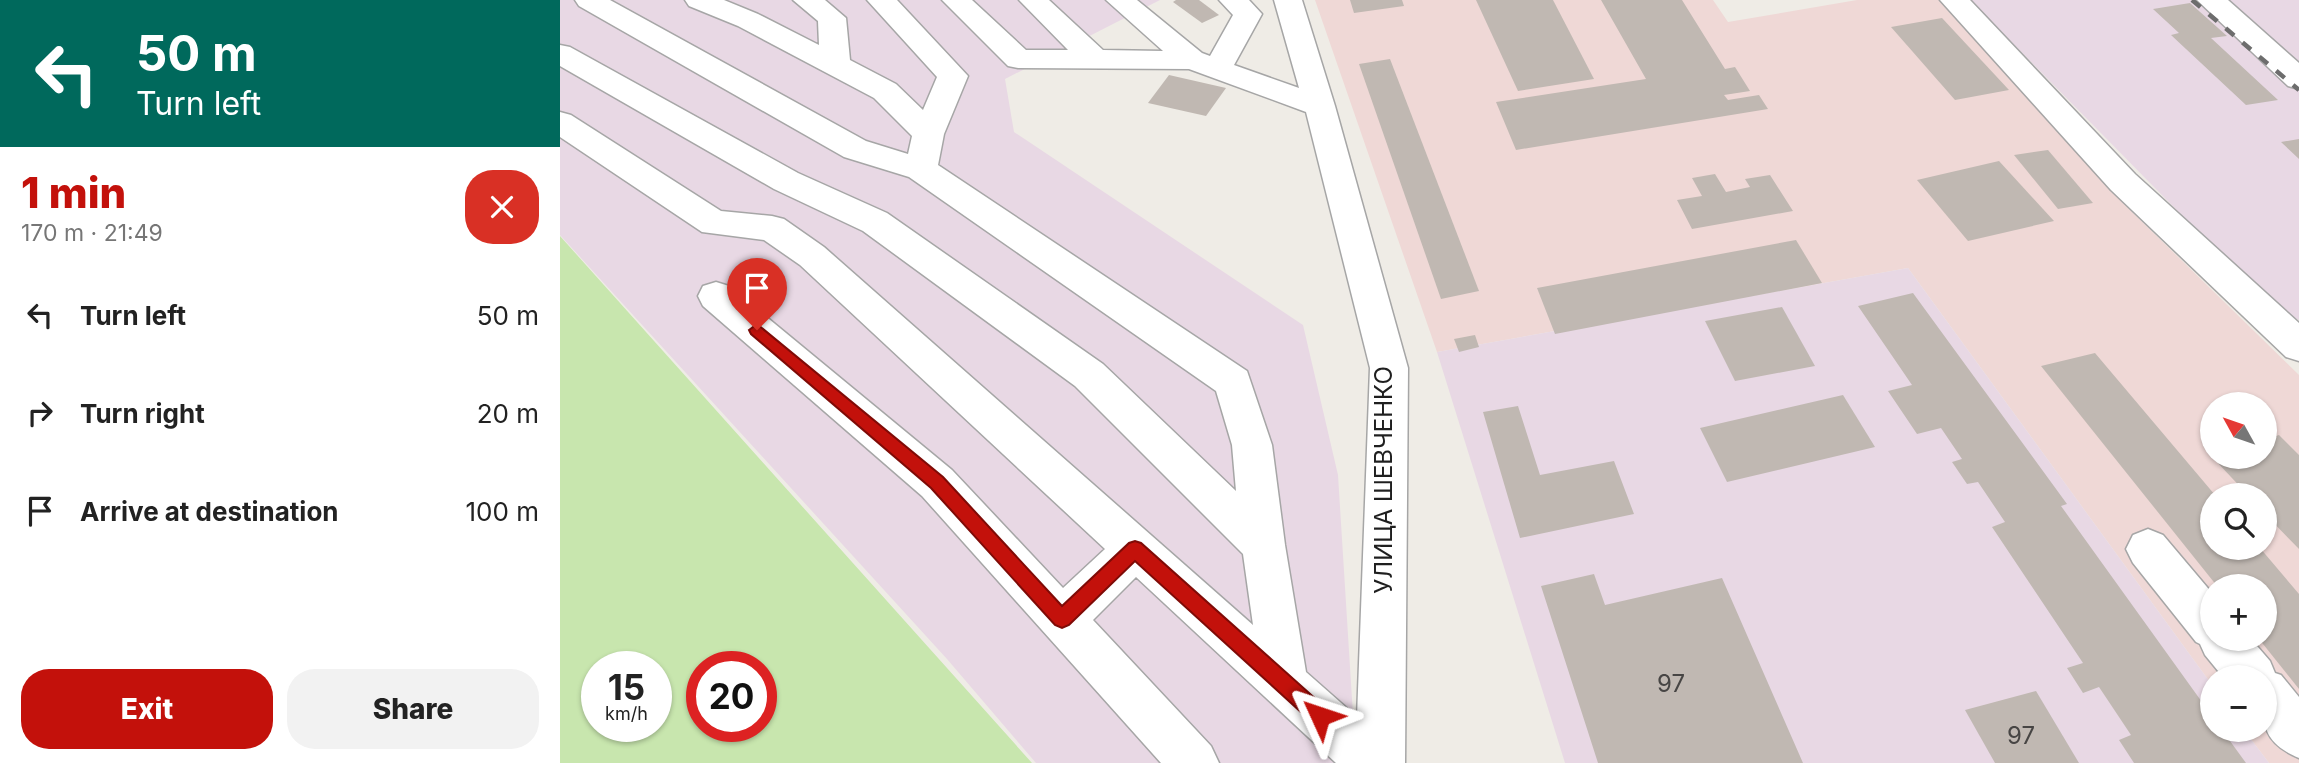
<!DOCTYPE html>
<html lang="en">
<head>
<meta charset="utf-8">
<style>
	body { margin:0; font-family:Inter,sans-serif; background:#f2f2f2; color:#222; height:100vh; display:flex; flex-direction:column; font-size:26px; white-space:nowrap }
	* { box-sizing:border-box; margin:0 }
	p { font-size:23px; color:#767676 }
	.icon { flex:none; width:38px; height:38px; fill:none; stroke:currentColor; stroke-width:2; stroke-linecap:round; stroke-linejoin:round }
	.map { position:relative; flex:1; overflow:hidden }
	.drawer { display:flex; flex-direction:column; background:#fff; width:560px }
	.drawer>* { flex:none }
	.banner { background:#00695c; color:#fff; overflow:hidden }
	.needle { width:46px; rotate:310deg }
	.fabs { position:absolute; left:1640px; top:392px; display:grid; gap:14px }
	.fabs a { display:grid; place-items:center; width:77px; height:77px; border-radius:50%; background:#fff; box-shadow:0 2px 5px #0004; font-size:35px }
	.speed { position:absolute; left:21px; top:651px; display:flex; gap:14px; font-size:35px; font-weight:700; text-align:center }
	.speed>* { display:grid; place-content:center; width:91px; height:91px; border-radius:50%; background:#fff; box-shadow:0 2px 5px #0004; line-height:1 }
	.speed small { font-size:18px; font-weight:400 }
	.speed .limit { border:10px solid #d22; background:#fff; color:#111 }
	.pin { position:absolute; display:grid; place-items:center; width:60px; height:60px; color:#fff; margin:-72px -30px; border-radius:50% 50% 50% 0; rotate:-45deg; box-shadow:0 0 7px #0007 }
	.pin .icon { rotate:45deg }
	.me { position:absolute; width:77px; margin:-38px; rotate:312deg; stroke-linejoin:round; filter:drop-shadow(0 0 5px #0008) }
	.turn { display:flex; align-items:center; gap:24px; height:147px; padding:0 21px; font-size:32px }
	.turn .icon { width:91px; height:91px; stroke-width:2.5 }
	.turn b { display:block; font-size:49px; line-height:60px }
	.round { display:grid; place-items:center; flex:none; width:74px; height:74px; border-radius:28px; background:#f2f2f2 }
	.headline { display:flex; align-items:center; justify-content:space-between; height:119px; padding:0 21px }
	h1 { font-size:42px; font-weight:800; line-height:52px; color:#c3110b }
	.primary-button { display:flex; gap:14px; margin-top:auto; padding:14px 21px }
	.primary-button a { flex:1; height:80px; border-radius:28px; background:#c3110b; color:#fff; font-size:28px; font-weight:800; line-height:80px; text-align:center }
	.primary-button a+a { background:#f2f2f2; color:#222 }
	ul { padding:0; list-style:none }
	li { display:flex; align-items:center; gap:21px; height:98px; padding:0 21px }
	li div { flex:1 }
	li b { display:block; font-size:26px }
	li em { font-style:normal }
	main { display:flex; flex:1; min-height:0 }
	.map>svg:first-child { display:block }
	.commercial { fill:#efd8d6; fill-rule:evenodd }
	.industrial { fill:#e8d8e4 }
	.grass { fill:#c8e6ae; fill-rule:evenodd }
	.building { fill:#c0b8b2 }
	.lines { fill:none; stroke-linecap:round; stroke-linejoin:round }
	.minor-casing { stroke:#a6a6a6; stroke-width:3 }
	.minor { fill:#fff; fill-rule:evenodd }
	.rail { stroke:#6d6d6d; stroke-width:4.5; stroke-dasharray:11 11; stroke-linecap:butt }
	.route { fill:#c3110b; stroke:#7f0b07; stroke-width:2 }
	.labels { text-anchor:middle; stroke-width:5; stroke-linejoin:round; paint-order:stroke }
	.street-label { font-size:24px; fill:#1f1f1f; stroke:#fff }
	.near-number-label { font-size:24px; fill:#474544 }
</style>
</head>
<body>
<main>
<section class="drawer">
<div class="banner">
<div class="turn"><svg class="icon" aria-label="left" viewBox="0 0 24 24"><path d="M17 20v-9H6M10 6l-5 5 5 5"/></svg><div><b>50 m</b>Turn left</div></div>
</div>
<div class="headline"><div><h1>1 min</h1><p>170 m · 21:49</p></div><a class="round" style="background:#d93025;color:#fff"><svg class="icon" aria-label="close" viewBox="0 0 24 24"><path d="M6 6l12 12M18 6L6 18"/></svg></a></div>
<ul>
<li><svg class="icon" aria-label="left" viewBox="0 0 24 24"><path d="M17 20v-9H6M10 6l-5 5 5 5"/></svg><div><b>Turn left</b></div><em>50 m</em></li>
<li><svg class="icon" aria-label="right" viewBox="0 0 24 24"><path d="M7 20v-9h11M14 6l5 5-5 5"/></svg><div><b>Turn right</b></div><em>20 m</em></li>
<li><svg class="icon" aria-label="arrive" viewBox="0 0 24 24"><path d="M6 21V4h12l-3 4 3 4H6"/></svg><div><b>Arrive at destination</b></div><em>100 m</em></li>
</ul>
<div class="primary-button"><a>Exit</a><a>Share</a></div>
</section>
<div class="map">
<svg width="1739" height="763" viewBox="0 0 1739 763">
	<rect width="100%" height="100%" fill="#efece6"/>
	<!-- commercial -->
	<path class="commercial" d="M755 0H1153L1168 22 1297 0H1380L1567 207 1739 375V763H1709L1684 730H1704V677H1652V685L1348 268 877 352ZM1652 404H1704V457H1652ZM1652 495H1704V548H1652ZM1652 586H1704V639H1652Z"/>
	<!-- industrial -->
	<g class="industrial">
		<polygon points="0,0 600,0 445,79 454,132 743,325 778,475 796,763 476,763 387,659 0,235"/>
		<polygon points="1410,0 1739,0 1739,320 1711,306"/>
		<polygon points="1348,268 1652,685 1652,730 1684,730 1709,763 1005,763 877,352"/>
	</g>
	<!-- grass -->
	<path class="grass" d="M0 236 472 763H0ZM37 667H96V726H37ZM142 667H201V726H142Z"/>
	<!-- building -->
	<g class="building">
		<polygon points="616,0 639,0 659,15 642,23 613,2"/>
		<polygon points="790,0 842,0 844,6 794,13"/>
		<polygon points="916,0 993,0 1034,79 958,91"/>
		<polygon points="1041,0 1122,0 1165,69 1175,67 1190,91 1164,95 1168,100 1199,95 1208,109 956,150 936,102 1086,79"/>
		<polygon points="1630,3 1667,36 1651,38 1718,100 1686,105 1611,35 1619,33 1593,9"/>
		<polygon points="1382,18 1449,90 1395,100 1331,27"/>
		<polygon points="830,59 919,291 881,299 799,64"/>
		<polygon points="609,75 666,88 646,116 588,103"/>
		<polygon points="1739,139 1739,159 1721,142"/>
		<polygon points="1488,150 1533,203 1498,209 1454,155"/>
		<polygon points="1439,161 1494,221 1408,241 1357,180"/>
		<polygon points="1155,174 1166,192 1190,187 1185,179 1210,175 1233,211 1132,229 1117,200 1142,196 1132,178"/>
		<polygon points="1236,240 1262,283 995,334 977,288"/>
		<polygon points="1353,293 1507,504 1501,506 1652,716 1652,730 1662,730 1686,763 1574,763 1559,740 1571,735 1539,687 1523,693 1507,668 1523,663 1432,527 1445,522 1418,482 1407,484 1392,462 1402,459 1381,428 1357,434 1328,391 1352,385 1298,306"/>
		<polygon points="1222,307 1255,366 1175,381 1145,321"/>
		<polygon points="915,335 919,347 899,352 894,339"/>
		<polygon points="1535,353 1655,495 1652,495 1652,548 1700,548 1739,594 1739,689 1699,639 1704,639 1704,586 1657,586 1481,366"/>
		<polygon points="1283,395 1315,447 1167,482 1140,428"/>
		<polygon points="958,406 980,475 1054,461 1074,514 960,538 923,412"/>
		<polygon points="1719,435 1739,455 1739,549 1704,513 1704,495 1688,495 1654,459 1661,457 1704,457 1704,440"/>
		<polygon points="1034,574 1045,605 1162,578 1243,763 1038,763 981,586"/>
		<polygon points="1476,691 1519,763 1435,763 1405,710"/>
	</g>
	<g class="lines">
		<defs>
			<g id="minor">
				<polygon points="15,0 50,0 306,141 348,154 352,136 314,98 178,26 129,6 125,0 164,0 198,14 259,45 258,21 233,0 265,0 286,18 290,60 336,84 363,110 377,77 307,0 337,0 408,76 384,134 378,165 687,371 712,445 725,545 746,672 797,717 810,368 746,112 629,69 458,68 448,66 382,0 412,0 466,50 508,50 459,0 489,0 543,50 603,51 546,0 577,0 642,53 650,56 673,15 659,0 689,0 702,14 674,65 739,88 714,0 742,0 775,106 848,368 845,763 776,763 576,577 533,620 651,746 659,763 601,763 362,496 143,306 138,296 143,286 156,282 169,286 392,470 503,588 545,549 240,265 204,240 142,232 0,137 0,112 11,115 161,211 212,216 224,219 264,247 693,625 683,554 515,386 303,231 214,189 0,66 0,45 10,47 238,173 327,213 543,364 676,491 672,445 656,391 349,177 284,157 19,6"/>
				<polygon points="1380,0 1410,0 1575,174 1739,323 1739,361 1726,357 1551,190"/>
				<polygon points="1637,0 1668,0 1739,63 1739,89 1728,86"/>
				<path d="M1588 529 1603 535 1652 593V639H1691L1710 661 1715 673 1721 675 1739 697V758C1696 740 1704 717 1704 677H1663L1645 655 1640 644 1636 642 1573 563 1566 549 1573 535Z"/>
			</g>
		</defs>
		<!-- minor casing -->
		<use href="#minor" class="minor-casing"/>
		<!-- minor -->
		<use href="#minor" class="minor"/>
		<!-- rail -->
		<polyline class="rail" points="1632,0 1739,90"/>
	</g>
	<!-- route -->
	<polygon class="route" points="197,324 383,477 502,606 569,543 575,541 581,543 767,709 770,716 767,723 760,725 753,723 575,561 509,625 502,628 495,625 371,488 191,334 189,330"/>
	<g class="labels">
		<!-- street labels -->
		<g class="street-label">
			<text transform="translate(824 480) rotate(-90)" y="8">УЛИЦА ШЕВЧЕНКО</text>
		</g>
		<!-- near-number labels -->
		<g class="near-number-label">
			<text x="1111" y="692">97</text>
			<text x="1461" y="744">97</text>
		</g>
	</g>
</svg>
<div class="fabs">
<a><svg class="needle" viewBox="-14 -14 28 28"><path d="M0-13l5 13h-10z" fill="#e53935"/><path d="M0 13l5-13h-10z" fill="#767676"/></svg></a>
<a><svg class="icon" aria-label="search" viewBox="0 0 24 24"><circle cx="10" cy="10" r="6"/><path d="M15 15l6 6"/></svg></a>
<a>+</a>
<a>−</a>
</div>
<div class="speed"><div>15<small>km/h</small></div><div class="limit">20</div></div>
<div class="pin" style="left:197px;top:330px;background:#d93025"><svg class="icon" aria-label="arrive" viewBox="0 0 24 24"><path d="M6 21V4h12l-3 4 3 4H6"/></svg></div>
<svg class="me" style="left:760px;top:716px" viewBox="-20 -20 40 40"><path d="M0-17L14 15 0 8-14 15z" fill="#c3110b" stroke="#fff" stroke-width="4"/></svg>
</div>
</main>
</body>
</html>
